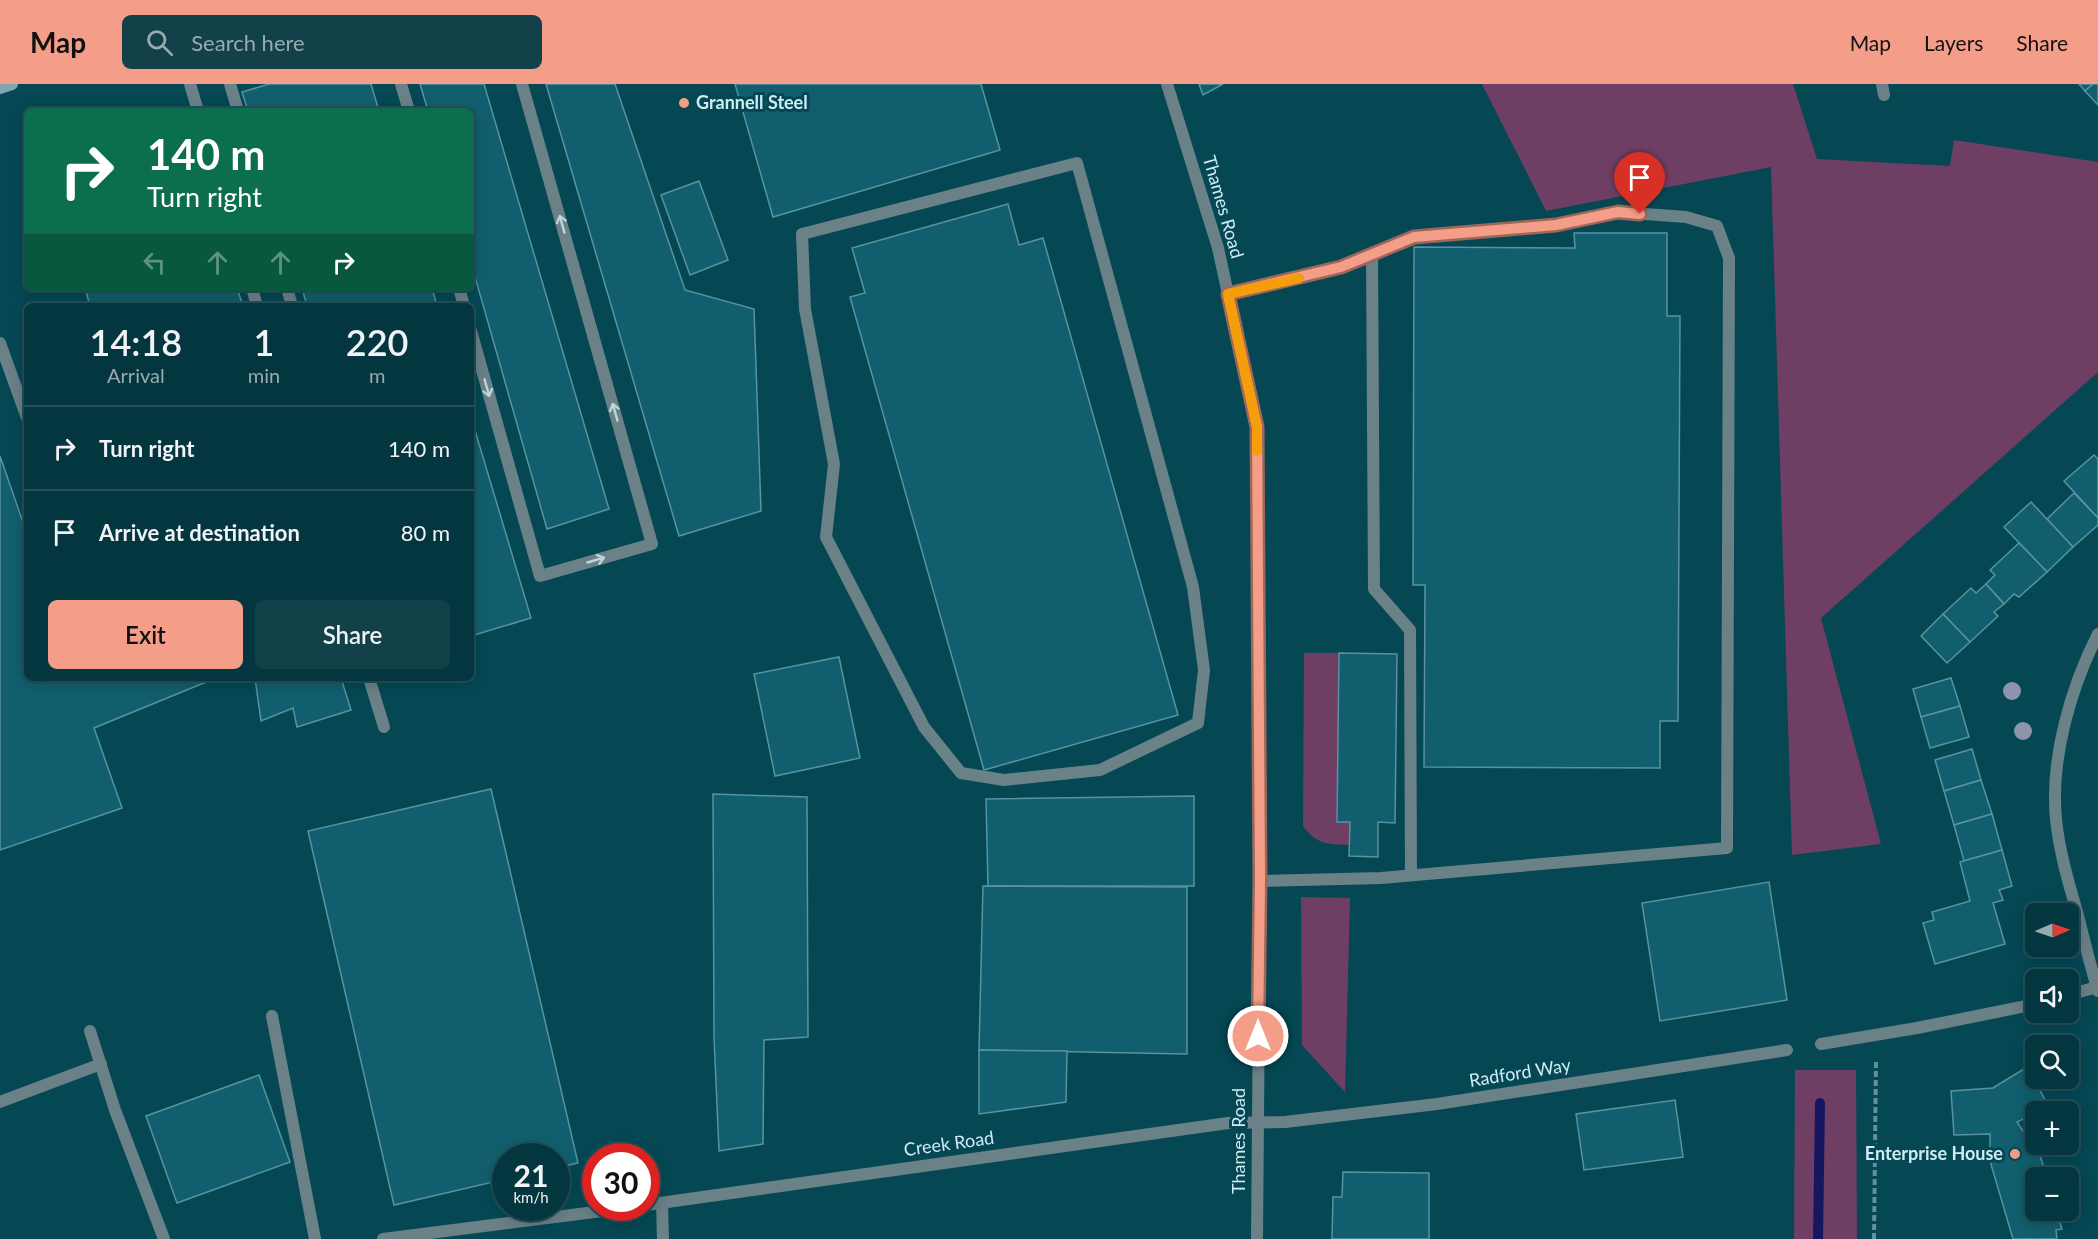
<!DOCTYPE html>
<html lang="en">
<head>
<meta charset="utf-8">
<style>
	body { margin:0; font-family:Lato,sans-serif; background:#12414a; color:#f1f3f6; height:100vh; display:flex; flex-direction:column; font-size:22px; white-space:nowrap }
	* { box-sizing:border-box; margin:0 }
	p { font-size:20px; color:#97abb0 }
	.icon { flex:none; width:33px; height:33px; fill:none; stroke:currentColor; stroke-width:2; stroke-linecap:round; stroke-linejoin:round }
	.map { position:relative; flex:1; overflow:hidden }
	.drawer { position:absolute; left:24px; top:219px; width:450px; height:378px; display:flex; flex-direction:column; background:#04363f; border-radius:9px; box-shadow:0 3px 15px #0003,0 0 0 2px #255059 }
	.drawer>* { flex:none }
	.guide { position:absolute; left:24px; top:24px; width:450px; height:183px; border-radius:9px; box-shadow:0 3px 15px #0003,0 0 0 2px #255059; background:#0b6e4f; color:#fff; overflow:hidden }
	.needle { width:39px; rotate:88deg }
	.controls { position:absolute; left:2025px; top:819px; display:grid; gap:12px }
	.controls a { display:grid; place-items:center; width:54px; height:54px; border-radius:9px; background:#04363f; box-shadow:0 3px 15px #0003,0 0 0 2px #255059; font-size:30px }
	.speed { position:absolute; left:492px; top:1059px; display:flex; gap:12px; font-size:30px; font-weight:700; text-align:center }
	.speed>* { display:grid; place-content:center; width:78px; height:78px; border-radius:50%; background:#04363f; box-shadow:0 3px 15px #0003,0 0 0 2px #255059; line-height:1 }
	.speed small { font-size:15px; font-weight:400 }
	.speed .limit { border:9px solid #d22; background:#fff; color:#111 }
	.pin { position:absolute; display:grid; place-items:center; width:51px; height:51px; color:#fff; margin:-62px -26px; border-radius:50% 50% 50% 0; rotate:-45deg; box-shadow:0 0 6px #0007 }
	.pin .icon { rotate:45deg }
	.me { position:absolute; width:66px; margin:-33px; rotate:0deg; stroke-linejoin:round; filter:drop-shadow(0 0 4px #0008) }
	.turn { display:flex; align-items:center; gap:21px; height:126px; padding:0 24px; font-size:27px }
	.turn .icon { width:78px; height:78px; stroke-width:2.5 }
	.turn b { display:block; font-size:42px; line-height:51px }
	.lanes { display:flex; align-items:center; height:57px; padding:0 24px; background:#0003; justify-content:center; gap:30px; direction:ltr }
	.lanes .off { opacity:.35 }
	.eta { display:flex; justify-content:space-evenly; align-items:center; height:102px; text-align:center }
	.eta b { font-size:36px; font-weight:600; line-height:42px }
	.button { display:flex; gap:12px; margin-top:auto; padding:12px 24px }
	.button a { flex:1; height:69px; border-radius:9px; background:#f49e89; color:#111; font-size:24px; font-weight:600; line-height:69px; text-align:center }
	.button a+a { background:#12414a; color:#f1f3f6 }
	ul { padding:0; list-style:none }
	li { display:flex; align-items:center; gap:18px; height:84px; padding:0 24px; border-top:2px solid #255059 }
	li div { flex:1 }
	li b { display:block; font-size:22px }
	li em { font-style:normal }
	header { display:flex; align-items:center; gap:36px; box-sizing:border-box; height:84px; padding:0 30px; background:#f49e89; color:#111 }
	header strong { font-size:28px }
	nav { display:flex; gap:33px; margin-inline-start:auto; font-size:21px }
	.search { width:420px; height:54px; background:#12414a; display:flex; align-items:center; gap:15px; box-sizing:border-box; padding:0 21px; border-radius:9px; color:#97abb0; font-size:22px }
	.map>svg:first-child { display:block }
	.green { fill:#6f3e65 }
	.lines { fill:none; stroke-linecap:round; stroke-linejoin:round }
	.stream { stroke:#18165e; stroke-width:10 }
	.building { fill:#115f6e; stroke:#5992a0; stroke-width:1.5 }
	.path { stroke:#61929c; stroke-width:4; stroke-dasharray:6 3; stroke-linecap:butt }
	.lane { stroke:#6a8187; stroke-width:12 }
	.street { stroke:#6a8187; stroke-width:12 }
	.secondary { stroke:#81a6af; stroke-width:12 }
	.tree { fill:#8d94ab }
	.oneway { stroke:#bbd7dd }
	.route-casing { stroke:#9f6759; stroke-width:15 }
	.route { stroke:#f49e89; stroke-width:10 }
	.slow { stroke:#f59e0b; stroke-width:10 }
	.poi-dot { fill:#f49e89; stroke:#054854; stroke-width:2 }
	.labels { text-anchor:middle; stroke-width:6; stroke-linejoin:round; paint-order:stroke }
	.poi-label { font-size:18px; font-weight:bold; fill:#cfecf3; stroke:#054854; text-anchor:start }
	.street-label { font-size:18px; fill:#cfecf3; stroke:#054854 }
</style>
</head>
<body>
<header>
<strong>Map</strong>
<div class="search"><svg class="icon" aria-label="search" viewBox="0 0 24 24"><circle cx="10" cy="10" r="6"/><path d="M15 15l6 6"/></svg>Search here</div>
<nav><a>Map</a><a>Layers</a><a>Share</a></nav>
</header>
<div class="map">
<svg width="2098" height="1155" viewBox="0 0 2098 1155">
	<rect width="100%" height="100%" fill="#054854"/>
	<!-- green -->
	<g class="green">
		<polygon points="1482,0 1793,0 1817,75 1950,82 1954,56 2098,78 2098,288 1821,534 1881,760 1792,771 1771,83 1546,127"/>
		<path d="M1304 569H1339L1337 738H1350V761C1327 760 1317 761 1303 742Z"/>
		<polygon points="1301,813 1350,814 1345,1008 1302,961"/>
		<polygon points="1795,986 1856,986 1857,1155 1794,1155"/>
	</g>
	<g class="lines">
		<!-- stream -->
		<polyline class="stream" points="1818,1155 1820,1019"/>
	</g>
	<!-- building -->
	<g class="building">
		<polygon points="269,0 371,0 379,27 248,27 242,8"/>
		<polygon points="420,0 484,0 609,425 547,445 471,179 471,27 428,27"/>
		<polygon points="546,0 615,0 685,206 754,225 761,427 679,452"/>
		<polygon points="735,0 981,0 1000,66 773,133"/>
		<polygon points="1199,0 1223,0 1203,11"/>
		<polygon points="2079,0 2093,0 2085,7"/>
		<polygon points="2093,0 2098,0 2098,21 2085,7"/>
		<polygon points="699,97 728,176 690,191 661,111"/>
		<polygon points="1008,120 1019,161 1043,154 1178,631 984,686 850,213 865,209 852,164"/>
		<polygon points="1574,149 1667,149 1667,232 1680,232 1678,637 1660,637 1660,684 1424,683 1425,501 1413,501 1414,163 1575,164"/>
		<polygon points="85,204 237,204 243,222 90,222"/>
		<polygon points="302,204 432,204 437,222 307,222"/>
		<polygon points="471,333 531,534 471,552"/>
		<polygon points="2094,371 2098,375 2098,434 2064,397"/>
		<polygon points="0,372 27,450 27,594 216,594 94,644 122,724 0,766"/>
		<polygon points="2074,409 2098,434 2098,441 2073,463 2047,435"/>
		<polygon points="2031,418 2073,463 2047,488 2004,443"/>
		<polygon points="2019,459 2047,488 2019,513 2014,510 2004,520 1986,500 1995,491 1990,486"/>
		<polygon points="1986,500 2004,520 1994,528 1998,532 1970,558 1943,530 1971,504 1976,509"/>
		<polygon points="1943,530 1970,558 1947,579 1921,552"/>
		<polygon points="1339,569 1397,570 1395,739 1378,738 1378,773 1349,772 1350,738 1337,738"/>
		<polygon points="839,573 860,674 775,692 754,590"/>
		<polygon points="255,594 341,594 351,626 297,643 293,624 261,637"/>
		<polygon points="1951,594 1960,622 1921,633 1913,605"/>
		<polygon points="1960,622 1969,653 1930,664 1921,633"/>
		<polygon points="1972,665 1981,696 1944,707 1935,676"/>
		<polygon points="1981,696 1992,730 1954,741 1944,707"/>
		<polygon points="491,705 578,1079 556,1084 556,1072 506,1072 506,1095 394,1121 308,747"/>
		<polygon points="713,710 807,713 808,953 764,956 763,1060 719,1067 714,953"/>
		<polygon points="1194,712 1194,802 988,802 986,715"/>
		<polygon points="1992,730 2002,766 1964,777 1954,741"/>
		<polygon points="2002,766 2012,802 1999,806 2003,816 1993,819 2005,860 1935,880 1923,839 1934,836 1932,828 1970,817 1960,778"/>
		<polygon points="1769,798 1787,916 1660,937 1642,819"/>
		<polygon points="983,802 1187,803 1187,970 979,966"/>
		<polygon points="979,966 1067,967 1066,1018 979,1030"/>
		<polygon points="2027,983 2049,1023 2036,1028 2036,1029 2017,1038 2033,1062 2037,1061 2047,1094 2036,1094 2036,1126 2056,1126 2062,1145 2056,1146 2057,1155 2013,1155 1990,1077 1990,1050 1954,1051 1951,1007 1993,1004"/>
		<polygon points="259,991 290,1078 177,1119 146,1032"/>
		<polygon points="1675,1016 1683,1073 1584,1086 1576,1030"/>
		<polygon points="1343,1088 1429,1089 1429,1155 1332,1155 1333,1113 1342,1113"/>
	</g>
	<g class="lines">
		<!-- path -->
		<polyline class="path" points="1874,1155 1876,976"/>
		<!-- lane -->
		<g class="lane">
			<polyline points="190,0 198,27"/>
			<polyline points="230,0 238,27"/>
			<polyline points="401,0 409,27"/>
			<polyline points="1882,0 1884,11"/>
			<polygon points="1077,79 1193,503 1204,586 1198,639 1100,686 1004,696 961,689 924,643 826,453 834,380 805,225 802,150"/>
			<polyline points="1372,171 1374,505 1410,546 1411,791"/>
			<polyline points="252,204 257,222"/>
			<polyline points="287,204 292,222"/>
			<polyline points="459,204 464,222"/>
			<polyline points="1228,210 1341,184 1415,153 1556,141 1618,128 1686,133 1717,142 1729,174 1727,764 1381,794 1260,797"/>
			<polyline points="471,247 540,492 652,460 522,0"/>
			<polyline points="0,259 27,334"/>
			<polyline points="369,594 384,643"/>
			<polyline points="90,947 115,1026 164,1155"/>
			<polyline points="0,1018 101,980"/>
			<polyline points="662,1119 663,1155"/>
		</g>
		<!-- street -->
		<g class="street">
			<polyline points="1167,0 1218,164 1257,343 1260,797 1257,1155"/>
			<path d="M2098 550C2071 603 2050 675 2056 735 2059 766 2068 797 2077 828 2084 855 2090 881 2098 907"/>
			<polyline points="2068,911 2097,903"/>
			<polyline points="272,932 315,1155"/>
			<polyline points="1821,960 1917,944 2036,920"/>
			<polyline points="646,1121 1228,1039 1285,1038 1437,1020 1787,966"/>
			<polyline points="383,1155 626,1124"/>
		</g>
		<!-- secondary -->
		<polyline class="secondary" points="0,4 12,0"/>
	</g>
	<!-- trees -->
	<g class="tree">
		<circle cx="2012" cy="607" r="9"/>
		<circle cx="2023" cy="647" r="9"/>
	</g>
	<!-- one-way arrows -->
	<defs><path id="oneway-shaft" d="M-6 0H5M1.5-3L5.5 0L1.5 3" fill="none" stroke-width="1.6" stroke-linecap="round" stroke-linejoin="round" transform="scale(1.5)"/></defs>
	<g class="oneway">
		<use href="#oneway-shaft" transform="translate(562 140) rotate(-106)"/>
		<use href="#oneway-shaft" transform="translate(487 304) rotate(74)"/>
		<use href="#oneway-shaft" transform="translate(615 328) rotate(-106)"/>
		<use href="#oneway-shaft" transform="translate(596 476) rotate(-16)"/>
	</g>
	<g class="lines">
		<defs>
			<polyline id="route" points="1258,952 1260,797 1257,343 1228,210 1341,183 1414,153 1556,141 1618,128 1640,130"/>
		</defs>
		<!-- route casing -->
		<use href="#route" class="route-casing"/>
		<!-- route -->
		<use href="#route" class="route"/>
		<!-- slow -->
		<polyline class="slow" points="1257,367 1257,343 1228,210 1299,194"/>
	</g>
	<!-- markers -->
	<g class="poi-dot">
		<circle cx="684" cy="19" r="6"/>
		<circle cx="2015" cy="1070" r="6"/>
	</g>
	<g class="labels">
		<!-- poi labels -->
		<g class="poi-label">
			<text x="696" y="25">Grannell Steel</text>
			<text x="2003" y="1076" text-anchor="end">Enterprise House</text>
		</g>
		<!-- street labels -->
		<g class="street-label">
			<text transform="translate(1223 123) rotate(74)" y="6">Thames Road</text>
			<text transform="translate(1520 989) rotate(-9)" y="6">Radford Way</text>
			<text transform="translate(1239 1057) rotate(-90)" y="6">Thames Road</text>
			<text transform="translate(949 1060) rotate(-8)" y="6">Creek Road</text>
		</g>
	</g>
</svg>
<div class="controls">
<a><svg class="needle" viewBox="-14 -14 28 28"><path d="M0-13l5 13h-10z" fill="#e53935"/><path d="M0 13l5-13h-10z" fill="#97abb0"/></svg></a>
<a><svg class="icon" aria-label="sound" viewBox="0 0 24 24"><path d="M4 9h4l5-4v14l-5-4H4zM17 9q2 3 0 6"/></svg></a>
<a><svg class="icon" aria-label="search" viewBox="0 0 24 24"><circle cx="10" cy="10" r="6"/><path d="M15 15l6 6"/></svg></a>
<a>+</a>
<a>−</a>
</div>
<div class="speed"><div>21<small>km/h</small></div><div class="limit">30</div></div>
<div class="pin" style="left:1640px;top:130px;background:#d93025"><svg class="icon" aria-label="arrive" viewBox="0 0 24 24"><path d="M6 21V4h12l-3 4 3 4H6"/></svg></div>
<svg class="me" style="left:1258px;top:952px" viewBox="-20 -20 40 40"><circle r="17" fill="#f49e89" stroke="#fff" stroke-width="3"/><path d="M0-11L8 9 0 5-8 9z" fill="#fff"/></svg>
<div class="guide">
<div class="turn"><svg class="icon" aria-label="right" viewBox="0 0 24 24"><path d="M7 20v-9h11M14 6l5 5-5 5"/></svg><div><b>140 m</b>Turn right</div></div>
<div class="lanes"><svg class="icon off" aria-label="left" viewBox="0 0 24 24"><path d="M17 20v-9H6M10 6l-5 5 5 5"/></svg><svg class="icon off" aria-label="ahead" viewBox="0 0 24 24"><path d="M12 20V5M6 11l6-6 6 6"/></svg><svg class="icon off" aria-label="ahead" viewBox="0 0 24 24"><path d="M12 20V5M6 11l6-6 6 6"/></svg><svg class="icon" aria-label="right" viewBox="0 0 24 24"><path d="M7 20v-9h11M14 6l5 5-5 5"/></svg></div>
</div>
<section class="drawer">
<div class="eta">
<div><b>14:18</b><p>Arrival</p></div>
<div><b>1</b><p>min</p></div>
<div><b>220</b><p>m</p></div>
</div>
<ul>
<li><svg class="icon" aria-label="right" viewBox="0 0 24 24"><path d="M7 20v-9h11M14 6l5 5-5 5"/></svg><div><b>Turn right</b></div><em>140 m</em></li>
<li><svg class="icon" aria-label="arrive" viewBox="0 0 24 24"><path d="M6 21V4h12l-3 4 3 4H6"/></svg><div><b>Arrive at destination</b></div><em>80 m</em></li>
</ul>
<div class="button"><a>Exit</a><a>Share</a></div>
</section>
</div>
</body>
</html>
